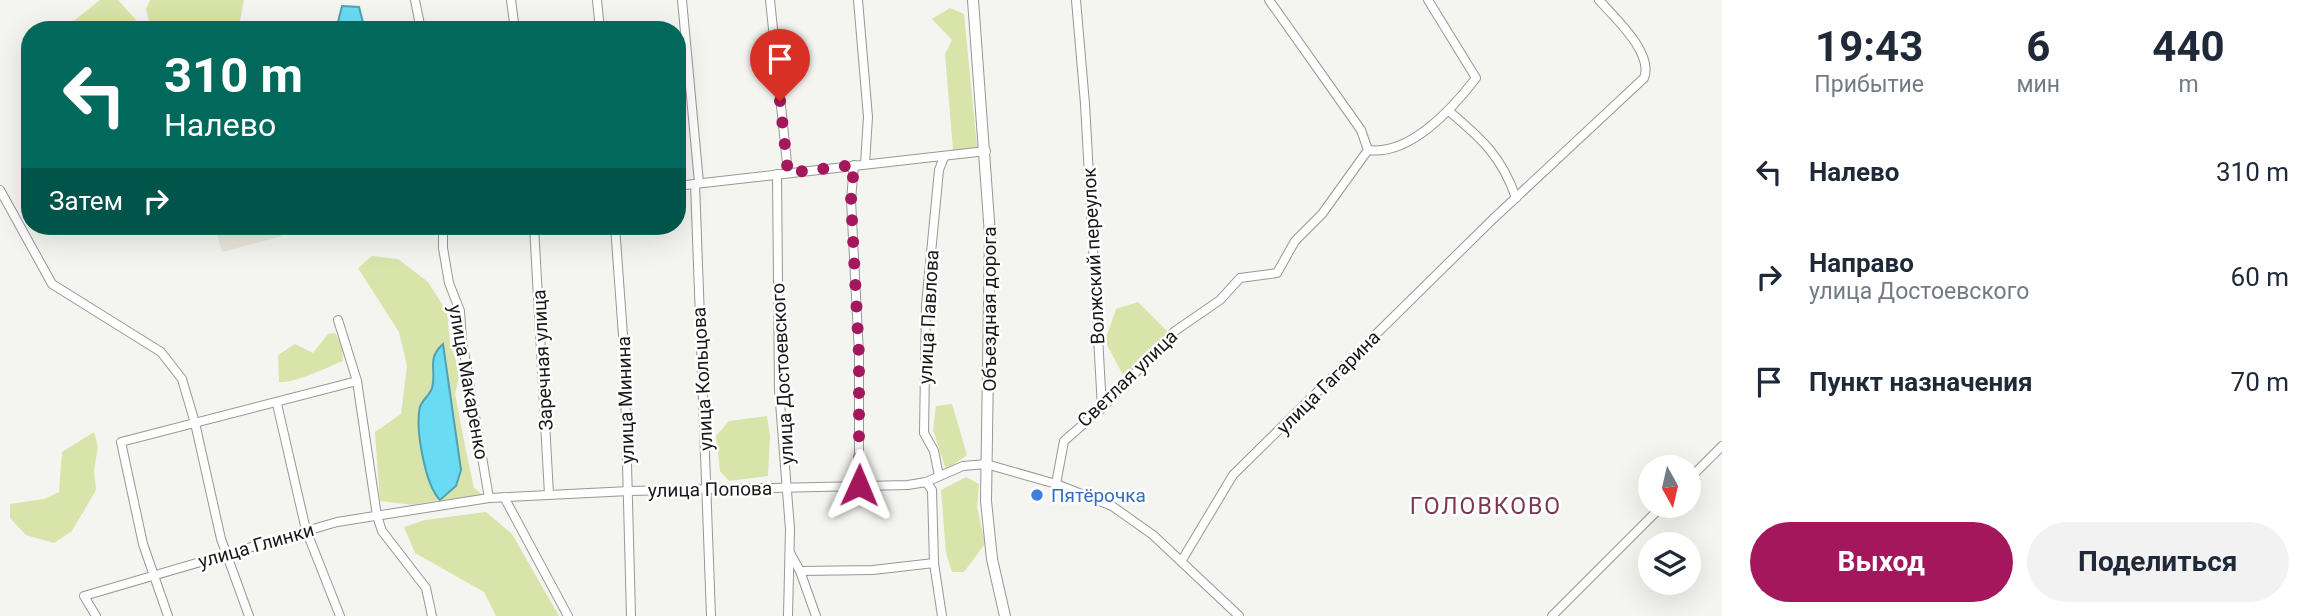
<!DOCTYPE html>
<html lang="ru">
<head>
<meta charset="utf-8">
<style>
	body { margin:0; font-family:Roboto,sans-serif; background:#f2f2f3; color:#1f2937; height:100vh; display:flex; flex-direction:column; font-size:26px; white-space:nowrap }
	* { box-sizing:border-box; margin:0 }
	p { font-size:23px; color:#747a83 }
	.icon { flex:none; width:38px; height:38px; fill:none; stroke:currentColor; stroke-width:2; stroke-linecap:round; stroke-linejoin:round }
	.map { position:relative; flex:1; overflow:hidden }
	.panel { display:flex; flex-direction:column; background:#fff; width:595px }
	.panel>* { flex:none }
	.top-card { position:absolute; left:21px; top:21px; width:665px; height:214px; border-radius:28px; box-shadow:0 7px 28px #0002; background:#00695c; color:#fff; overflow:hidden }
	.needle { width:46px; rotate:172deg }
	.buttons { position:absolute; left:1638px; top:455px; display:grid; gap:14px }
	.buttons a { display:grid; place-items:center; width:63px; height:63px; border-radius:50%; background:#fff; box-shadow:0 7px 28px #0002; font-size:35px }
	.pin { position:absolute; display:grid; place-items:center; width:60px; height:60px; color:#fff; margin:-72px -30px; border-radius:50% 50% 50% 0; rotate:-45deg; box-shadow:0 0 7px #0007 }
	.pin .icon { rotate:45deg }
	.me { position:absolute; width:77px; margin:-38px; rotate:1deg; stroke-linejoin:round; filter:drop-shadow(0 0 5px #0008) }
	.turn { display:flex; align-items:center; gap:24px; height:147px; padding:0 28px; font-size:32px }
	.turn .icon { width:91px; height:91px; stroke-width:2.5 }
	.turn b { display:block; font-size:49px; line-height:60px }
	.then { display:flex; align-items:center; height:66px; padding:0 28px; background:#0003; gap:14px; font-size:26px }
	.eta { display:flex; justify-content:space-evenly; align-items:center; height:119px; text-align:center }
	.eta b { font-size:42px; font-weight:700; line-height:49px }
	.primary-button { display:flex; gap:14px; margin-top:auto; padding:14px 28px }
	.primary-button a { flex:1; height:80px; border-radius:42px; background:#a4175d; color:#fff; font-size:28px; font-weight:700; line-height:80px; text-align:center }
	.primary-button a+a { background:#f2f2f3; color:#1f2937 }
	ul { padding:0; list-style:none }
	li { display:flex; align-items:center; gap:21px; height:105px; padding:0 28px }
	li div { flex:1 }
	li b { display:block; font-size:26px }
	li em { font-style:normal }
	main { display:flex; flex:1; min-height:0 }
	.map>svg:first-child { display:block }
	.built { fill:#e9e7dc }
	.green { fill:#d9e4aa }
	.water { fill:#69dcf3; stroke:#51a1b1; stroke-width:2 }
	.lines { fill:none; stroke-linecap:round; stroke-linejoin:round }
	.street-casing { stroke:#979794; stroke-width:10 }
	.secondary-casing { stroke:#979794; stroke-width:12 }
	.street { stroke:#fff; stroke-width:8 }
	.secondary { stroke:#fff; stroke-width:10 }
	.route { stroke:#a4175d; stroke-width:12; stroke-dasharray:0 21.6 }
	.shop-dot { fill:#3f7fe0; stroke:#fff; stroke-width:2.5 }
	.labels { text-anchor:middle; stroke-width:5; stroke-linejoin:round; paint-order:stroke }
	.street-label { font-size:19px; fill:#181817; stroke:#fff }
	.shop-label { font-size:19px; fill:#366cbe; stroke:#fff; text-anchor:start }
	.quarter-label { font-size:23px; letter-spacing:2px; fill:#7c3852; stroke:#fff }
</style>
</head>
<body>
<main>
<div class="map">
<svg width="1722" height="616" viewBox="0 0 1722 616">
	<rect width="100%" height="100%" fill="#f4f4f0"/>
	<!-- built -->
	<polygon class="built" points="215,226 279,226 282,236 222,252"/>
	<!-- green -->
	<g class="green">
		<polygon points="100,0 118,0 145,30 73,30 70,24"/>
		<path d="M150 0H244L240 21C217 24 170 37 150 25L146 9Z"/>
		<polygon points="950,8 964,14 977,147 953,150 945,54 952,40 932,19"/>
		<polygon points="372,256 398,259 428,282 447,312 450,344 460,372 455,394 465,446 474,488 487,498 440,500 413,505 380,501 375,432 401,414 407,366 399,332 358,268"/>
		<polygon points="1138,302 1169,333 1124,377 1105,341 1116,309"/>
		<path d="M335 333 342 346 343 361C325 368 296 383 279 382L278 355 295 344 313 353 328 334Z"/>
		<polygon points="952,404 967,455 946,470 933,430 936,406"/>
		<polygon points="767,416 770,436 768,476 729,481 720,471 716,436 729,421"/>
		<polygon points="94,432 98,447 94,470 96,490 72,531 54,543 26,535 10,518 10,504 44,499 59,492 62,452"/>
		<polygon points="966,477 979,484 977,507 985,544 964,572 952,572 946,553 941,490"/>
		<polygon points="486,512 512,534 559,616 496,616 484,592 415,553 404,527 425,520"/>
	</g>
	<!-- water -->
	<g class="water">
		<polygon points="342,6 359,7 365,30 341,30 338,22"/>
		<path d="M443 344 461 470 456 486 440 500C425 485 415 428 420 407 422 400 430 395 432 388 437 370 426 359 443 344Z"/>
	</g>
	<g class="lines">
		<defs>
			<g id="street">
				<polyline points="415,0 421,30"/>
				<polyline points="511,0 515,30"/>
				<polyline points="597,0 600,30"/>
				<polyline points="682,0 699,183"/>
				<polyline points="770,0 788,173"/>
				<polyline points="858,0 868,117 865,164"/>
				<polyline points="1076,0 1085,104 1102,408"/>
				<polyline points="1269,0 1361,130 1368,150"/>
				<path d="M1450 112C1482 139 1502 157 1516 198"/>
				<path d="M1368 150C1410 156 1453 108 1476 78L1428 0"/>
				<polyline points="854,165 851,200 859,354 859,485"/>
				<polyline points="777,174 779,390 790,529 788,616"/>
				<polyline points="695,184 711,616"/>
				<polyline points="677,186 986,151"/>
				<polyline points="0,190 52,284 161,352 182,379 195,423 221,539 249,616"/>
				<polyline points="443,226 443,248 449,283 460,311 462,340 489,498"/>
				<polyline points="534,226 549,494"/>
				<polyline points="615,226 624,349 631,616"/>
				<polyline points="338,320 357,381 377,516 382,531 426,588 432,616"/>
				<polyline points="277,404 306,530 340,616"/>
				<polyline points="939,476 934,451 924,433 926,305 939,170 944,157"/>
				<polyline points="1689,479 1722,446"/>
				<polyline points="926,482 932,490 934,563 942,616"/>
				<polyline points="1056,484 1064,441 1102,408 1175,331 1220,300 1240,278 1277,273 1295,241 1322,214 1368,150"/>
				<polyline points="504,497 568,616"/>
				<polyline points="790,553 800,571 873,570 934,563"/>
				<path d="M1182 560 1233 475 1493 219 1644 78C1654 53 1614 17 1599 0"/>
				<polyline points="800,571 816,616"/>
				<polyline points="96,616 84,596 337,522 489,498 629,491 908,485 926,482 963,466 986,464 1056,484 1112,506 1153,535 1239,616"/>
				<polyline points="168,616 143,544 121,442 357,381"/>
				<polyline points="1552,616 1662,506"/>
			</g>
			<polyline id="secondary" points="973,0 990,235 986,501 992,559 1005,616"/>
		</defs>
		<!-- street casing -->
		<use href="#street" class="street-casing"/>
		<!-- secondary casing -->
		<use href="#secondary" class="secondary-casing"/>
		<!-- street -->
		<use href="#street" class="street"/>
		<!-- secondary -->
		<use href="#secondary" class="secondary"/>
	</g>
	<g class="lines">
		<!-- route -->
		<polyline class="route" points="780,101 788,173 854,165 851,200 859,355 859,485"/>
	</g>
	<!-- markers -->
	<circle class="shop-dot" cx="1037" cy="495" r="7"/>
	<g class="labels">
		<!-- street labels -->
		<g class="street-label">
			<text transform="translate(1093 256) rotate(-93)" y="7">Волжский переулок</text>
			<text transform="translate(989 309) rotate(-90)" y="7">Объездная дорога</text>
			<text transform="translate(928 317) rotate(-87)" y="7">улица Павлова</text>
			<text transform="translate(542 360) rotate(-93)" y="7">Заречная улица</text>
			<text transform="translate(782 374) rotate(-93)" y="7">улица Достоевского</text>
			<text transform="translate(1127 378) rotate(-44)" y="7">Светлая улица</text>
			<text transform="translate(702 379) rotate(-93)" y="7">улица Кольцова</text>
			<text transform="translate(469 382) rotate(80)" y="7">улица Макаренко</text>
			<text transform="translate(1328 382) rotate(-45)" y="7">улица Гагарина</text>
			<text transform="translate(625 400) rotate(-92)" y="7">улица Минина</text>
			<text transform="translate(710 489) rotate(-1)" y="7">улица Попова</text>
			<text transform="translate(256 545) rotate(-16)" y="7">улица Глинки</text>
		</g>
		<!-- shop labels -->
		<g class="shop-label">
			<text x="1051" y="502">Пятёрочка</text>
		</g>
		<!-- quarter labels -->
		<g class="quarter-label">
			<text x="1486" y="514">ГОЛОВКОВО</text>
		</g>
	</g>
</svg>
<div class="buttons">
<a><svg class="needle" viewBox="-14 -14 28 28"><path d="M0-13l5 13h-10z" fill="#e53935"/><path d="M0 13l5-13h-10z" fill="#747a83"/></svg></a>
<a><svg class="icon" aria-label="layers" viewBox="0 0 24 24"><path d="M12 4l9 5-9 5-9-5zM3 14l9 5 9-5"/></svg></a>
</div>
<div class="pin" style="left:780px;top:101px;background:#d93025"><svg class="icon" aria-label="arrive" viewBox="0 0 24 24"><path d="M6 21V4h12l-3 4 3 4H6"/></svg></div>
<svg class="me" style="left:859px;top:485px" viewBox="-20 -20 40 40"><path d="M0-17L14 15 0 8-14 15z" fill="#a4175d" stroke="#fff" stroke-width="4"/></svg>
<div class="top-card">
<div class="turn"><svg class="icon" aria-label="left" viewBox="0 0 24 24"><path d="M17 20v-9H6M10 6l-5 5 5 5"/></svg><div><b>310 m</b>Налево</div></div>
<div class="then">Затем<svg class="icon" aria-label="right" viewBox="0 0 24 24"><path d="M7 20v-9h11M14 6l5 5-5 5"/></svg></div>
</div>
</div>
<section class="panel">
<div class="eta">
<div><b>19:43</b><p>Прибытие</p></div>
<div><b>6</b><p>мин</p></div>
<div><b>440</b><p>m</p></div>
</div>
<ul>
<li><svg class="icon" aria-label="left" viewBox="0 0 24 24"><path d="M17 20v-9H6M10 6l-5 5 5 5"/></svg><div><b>Налево</b></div><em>310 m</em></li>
<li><svg class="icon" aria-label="right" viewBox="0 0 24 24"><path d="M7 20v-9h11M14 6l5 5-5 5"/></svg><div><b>Направо</b><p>улица Достоевского</p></div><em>60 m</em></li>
<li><svg class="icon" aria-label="arrive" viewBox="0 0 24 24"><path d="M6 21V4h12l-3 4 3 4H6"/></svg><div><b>Пункт назначения</b></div><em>70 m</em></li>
</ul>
<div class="primary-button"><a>Выход</a><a>Поделиться</a></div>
</section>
</main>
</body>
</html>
